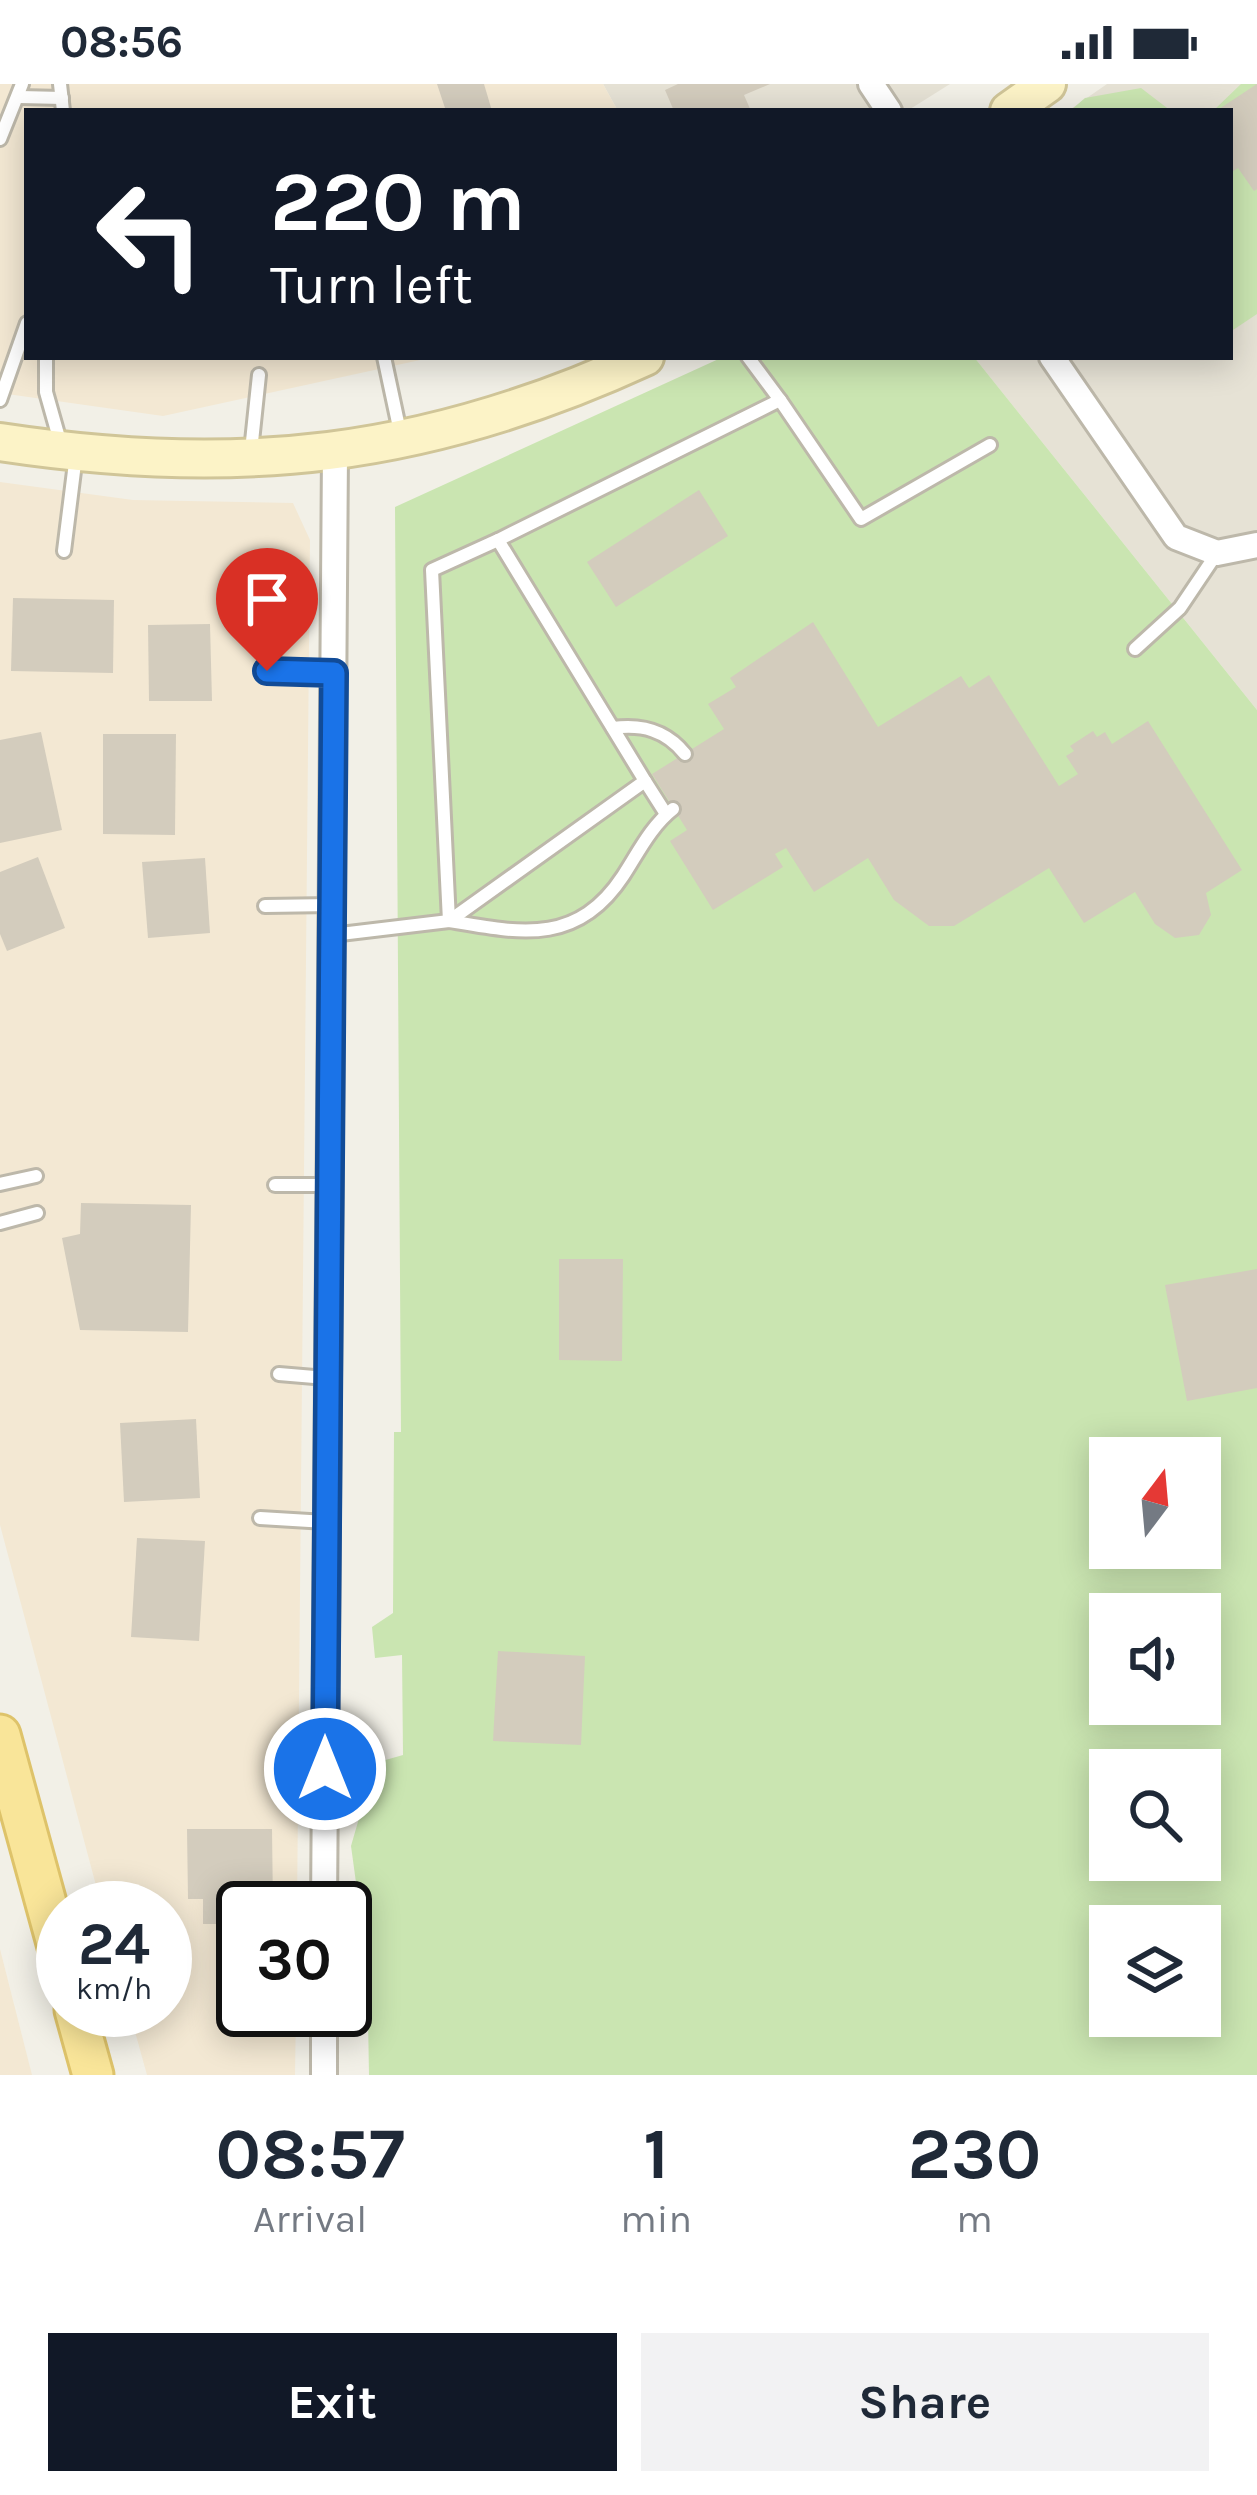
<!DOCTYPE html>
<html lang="en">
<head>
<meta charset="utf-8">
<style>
	body { margin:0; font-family:Karla,sans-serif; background:#f2f2f3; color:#1f2937; height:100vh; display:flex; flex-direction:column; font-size:45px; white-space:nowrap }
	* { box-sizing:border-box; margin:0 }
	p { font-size:39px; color:#747a83 }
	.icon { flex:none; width:66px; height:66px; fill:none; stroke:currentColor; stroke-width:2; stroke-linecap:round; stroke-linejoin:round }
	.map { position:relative; height:1991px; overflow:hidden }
	.drawer { display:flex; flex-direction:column; background:#fff; flex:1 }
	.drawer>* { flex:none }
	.guide { position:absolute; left:24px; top:24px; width:1209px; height:252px; border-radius:0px; box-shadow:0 6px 30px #0003; background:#111827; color:#fff; overflow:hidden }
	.needle { width:78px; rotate:16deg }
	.tools { position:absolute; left:1089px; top:1353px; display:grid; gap:24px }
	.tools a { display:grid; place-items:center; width:132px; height:132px; border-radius:0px; background:#fff; box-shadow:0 6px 30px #0003; font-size:60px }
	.speed { position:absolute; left:36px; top:1797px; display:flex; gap:24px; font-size:60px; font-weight:700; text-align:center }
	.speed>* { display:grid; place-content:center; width:156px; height:156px; border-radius:50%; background:#fff; box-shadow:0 6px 30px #0003; line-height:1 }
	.speed small { font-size:30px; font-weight:400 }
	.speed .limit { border:6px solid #111; border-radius:18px; background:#fff; color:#111 }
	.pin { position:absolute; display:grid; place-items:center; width:102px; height:102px; color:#fff; margin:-123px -51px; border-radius:50% 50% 50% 0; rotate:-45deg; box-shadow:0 0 12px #0007 }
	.pin .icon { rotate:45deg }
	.me { position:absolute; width:132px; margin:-66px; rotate:0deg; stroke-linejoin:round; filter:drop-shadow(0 0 9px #0008) }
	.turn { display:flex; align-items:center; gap:42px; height:252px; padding:0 48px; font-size:54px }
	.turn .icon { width:156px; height:156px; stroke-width:2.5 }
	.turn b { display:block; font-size:84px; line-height:102px }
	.eta { display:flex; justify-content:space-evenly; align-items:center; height:204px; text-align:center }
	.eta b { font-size:72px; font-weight:700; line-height:84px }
	.button { display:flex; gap:24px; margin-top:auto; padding:24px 48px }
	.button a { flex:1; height:138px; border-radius:0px; background:#111827; color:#fff; font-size:48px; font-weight:700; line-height:138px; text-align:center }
	.button a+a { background:#f2f2f3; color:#1f2937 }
	.status { display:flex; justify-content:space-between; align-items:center; height:84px; padding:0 60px; background:#fff; direction:ltr }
	.status svg { height:33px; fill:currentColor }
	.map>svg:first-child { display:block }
	.residential { fill:#e6e2d5 }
	.commercial { fill:#f3e8d3 }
	.green { fill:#cae5b1; fill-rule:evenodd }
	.building { fill:#d3ccbd }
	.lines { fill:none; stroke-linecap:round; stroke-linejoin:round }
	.lane-casing { stroke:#bdb8aa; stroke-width:18 }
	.street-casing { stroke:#bdb8aa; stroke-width:30 }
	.secondary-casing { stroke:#d0c598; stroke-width:42 }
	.primary-casing { stroke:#dec36a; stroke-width:45 }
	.lane { stroke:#fff; stroke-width:12 }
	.street { stroke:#fff; stroke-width:24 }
	.secondary { stroke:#fcf3c7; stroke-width:36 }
	.primary { stroke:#f9e599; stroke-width:39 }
	.route-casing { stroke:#114b97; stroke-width:30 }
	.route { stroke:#1a73e8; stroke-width:21 }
</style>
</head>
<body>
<div class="status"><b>08:56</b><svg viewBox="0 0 49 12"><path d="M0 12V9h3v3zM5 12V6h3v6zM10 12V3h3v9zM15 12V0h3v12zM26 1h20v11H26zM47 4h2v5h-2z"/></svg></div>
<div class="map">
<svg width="1257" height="1991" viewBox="0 0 1257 1991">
	<rect width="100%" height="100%" fill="#f2f0e7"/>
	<!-- residential -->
	<g class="residential">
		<polygon points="603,0 950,0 907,27 618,27"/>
		<polygon points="1107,0 1257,0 1257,626 974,273 1230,273 1230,27 1068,27"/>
	</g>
	<!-- commercial -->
	<g class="commercial">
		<polygon points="0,0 603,0 618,27 27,27 27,273 434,273 163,332 0,309"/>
		<polygon points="0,398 133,416 293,419 310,456 297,1824 243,1824 243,1926 296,1926 295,1991 147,1991 129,1926 165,1926 165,1824 102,1824 0,1441"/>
		<polygon points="0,1865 32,1991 0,1991"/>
	</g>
	<!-- green -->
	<g class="green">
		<polygon points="1241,0 1257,0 1257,230 1230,248 1230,27 1213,27"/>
		<polygon points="1141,4 1171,27 1070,27 1085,14"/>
		<path d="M723 273H974L1257 626V1991H369L367 1879 351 1762 375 1679 403 1671 402 1571 375 1574 372 1543 393 1529 394 1348H401L395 423ZM1110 1374H1200V1464H1110ZM1110 1530H1200V1620H1110ZM1110 1686H1200V1776H1110ZM1110 1842H1200V1932H1110Z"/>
	</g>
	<!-- building -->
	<g class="building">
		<polygon points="437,0 484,0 492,27 446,27"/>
		<polygon points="678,0 770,0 744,11 751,27 674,27 665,6"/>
		<polygon points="1257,0 1257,105 1254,107 1238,84 1230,89 1230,27 1216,27"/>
		<polygon points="699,406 728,452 616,523 587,478"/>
		<polygon points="13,514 114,516 113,589 11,587"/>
		<polygon points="813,538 878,643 961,592 969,604 989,591 1059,702 1078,690 1066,672 1074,667 1070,662 1093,647 1097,653 1105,648 1112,660 1148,637 1242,786 1206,809 1211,831 1199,851 1175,854 1155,840 1135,808 1084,839 1049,784 954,842 929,842 894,816 868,774 814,808 786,764 775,770 783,783 713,826 670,757 687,746 652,690 724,645 708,620 736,603 730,594"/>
		<polygon points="210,540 212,617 149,617 148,541"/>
		<polygon points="41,648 62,746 0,759 0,656"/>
		<polygon points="103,650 176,650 175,751 103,750"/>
		<polygon points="38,773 65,844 7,867 0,850 0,788"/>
		<polygon points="205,774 210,849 148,854 142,778"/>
		<polygon points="81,1119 191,1121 188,1248 80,1246 62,1154 80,1150"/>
		<polygon points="559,1175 623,1175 622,1277 559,1276"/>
		<polygon points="1257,1185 1257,1304 1187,1317 1165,1201"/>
		<polygon points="196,1335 200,1414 124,1418 120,1339"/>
		<polygon points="137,1454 205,1457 199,1557 131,1553"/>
		<polygon points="498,1567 585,1572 581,1661 493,1657"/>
		<polygon points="187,1745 272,1745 273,1824 243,1824 243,1840 203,1840 203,1815 188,1815"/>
	</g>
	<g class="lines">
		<defs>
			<g id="lane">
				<polyline points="60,0 63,27"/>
				<polyline points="20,13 62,14"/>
				<polyline points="0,55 22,0"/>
				<polyline points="46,273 46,308 61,361"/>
				<polyline points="384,273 400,348"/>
				<polyline points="0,316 27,239"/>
				<polyline points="780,316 861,435 990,361"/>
				<polyline points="251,367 259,291"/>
				<path d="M498 456 432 486 449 837C520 849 577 862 623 792 638 769 651 742 673 725"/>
				<polyline points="64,467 76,371"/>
				<polyline points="1135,565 1180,524 1217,469"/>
				<polyline points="267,587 334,589"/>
				<path d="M613 644C642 640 666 646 685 670"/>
				<polyline points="645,697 666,730"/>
				<polyline points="265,822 332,821"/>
				<polyline points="332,851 449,837 645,697 498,456 780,316 748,273"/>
				<polyline points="0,1100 36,1092"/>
				<polyline points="275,1101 330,1101"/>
				<polyline points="0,1139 37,1129"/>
				<polyline points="279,1290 326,1294"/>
				<polyline points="260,1434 326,1438"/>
			</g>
			<g id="street">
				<polyline points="871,0 889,27"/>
				<polyline points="1052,273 1176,453 1217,469 1257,461"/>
				<polyline points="324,1824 335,369"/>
				<polyline points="324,1991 324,1926"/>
			</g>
			<g id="secondary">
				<polyline points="1009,27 1047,0"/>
				<path d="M0 358C237 394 426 374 645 273"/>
			</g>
			<g id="primary">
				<polyline points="0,1651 63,1881"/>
				<polyline points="75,1926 93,1991"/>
			</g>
		</defs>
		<!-- lane casing -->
		<use href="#lane" class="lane-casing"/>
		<!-- street casing -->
		<use href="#street" class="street-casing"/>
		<!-- secondary casing -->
		<use href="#secondary" class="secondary-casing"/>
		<!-- primary casing -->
		<use href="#primary" class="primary-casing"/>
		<!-- lane -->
		<use href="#lane" class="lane"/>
		<!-- street -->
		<use href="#street" class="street"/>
		<!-- secondary -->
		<use href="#secondary" class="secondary"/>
		<!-- primary -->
		<use href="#primary" class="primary"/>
	</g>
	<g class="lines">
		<defs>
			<polyline id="route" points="267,587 334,589 325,1685"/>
		</defs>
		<!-- route casing -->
		<use href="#route" class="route-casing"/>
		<!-- route -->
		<use href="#route" class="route"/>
	</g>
</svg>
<div class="tools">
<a><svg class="needle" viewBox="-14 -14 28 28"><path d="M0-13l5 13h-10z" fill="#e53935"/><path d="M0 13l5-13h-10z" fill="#747a83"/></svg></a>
<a><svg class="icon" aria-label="sound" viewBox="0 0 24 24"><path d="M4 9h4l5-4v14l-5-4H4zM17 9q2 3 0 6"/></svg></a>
<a><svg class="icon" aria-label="search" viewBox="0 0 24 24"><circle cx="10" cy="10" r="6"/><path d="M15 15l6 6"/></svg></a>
<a><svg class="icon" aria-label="layers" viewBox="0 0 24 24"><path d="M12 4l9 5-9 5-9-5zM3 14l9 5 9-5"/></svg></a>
</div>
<div class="speed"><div>24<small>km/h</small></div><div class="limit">30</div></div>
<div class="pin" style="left:267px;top:587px;background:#d93025"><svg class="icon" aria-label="arrive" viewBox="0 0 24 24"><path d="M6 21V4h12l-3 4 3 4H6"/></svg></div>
<svg class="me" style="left:325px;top:1685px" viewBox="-20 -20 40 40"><circle r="17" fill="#1a73e8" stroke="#fff" stroke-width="3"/><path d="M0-11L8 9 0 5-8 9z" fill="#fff"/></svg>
<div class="guide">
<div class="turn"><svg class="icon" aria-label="left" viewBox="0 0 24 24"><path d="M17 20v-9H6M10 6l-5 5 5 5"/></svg><div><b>220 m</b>Turn left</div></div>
</div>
</div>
<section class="drawer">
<div class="eta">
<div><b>08:57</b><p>Arrival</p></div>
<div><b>1</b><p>min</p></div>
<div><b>230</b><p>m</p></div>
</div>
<div class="button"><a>Exit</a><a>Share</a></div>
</section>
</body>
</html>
